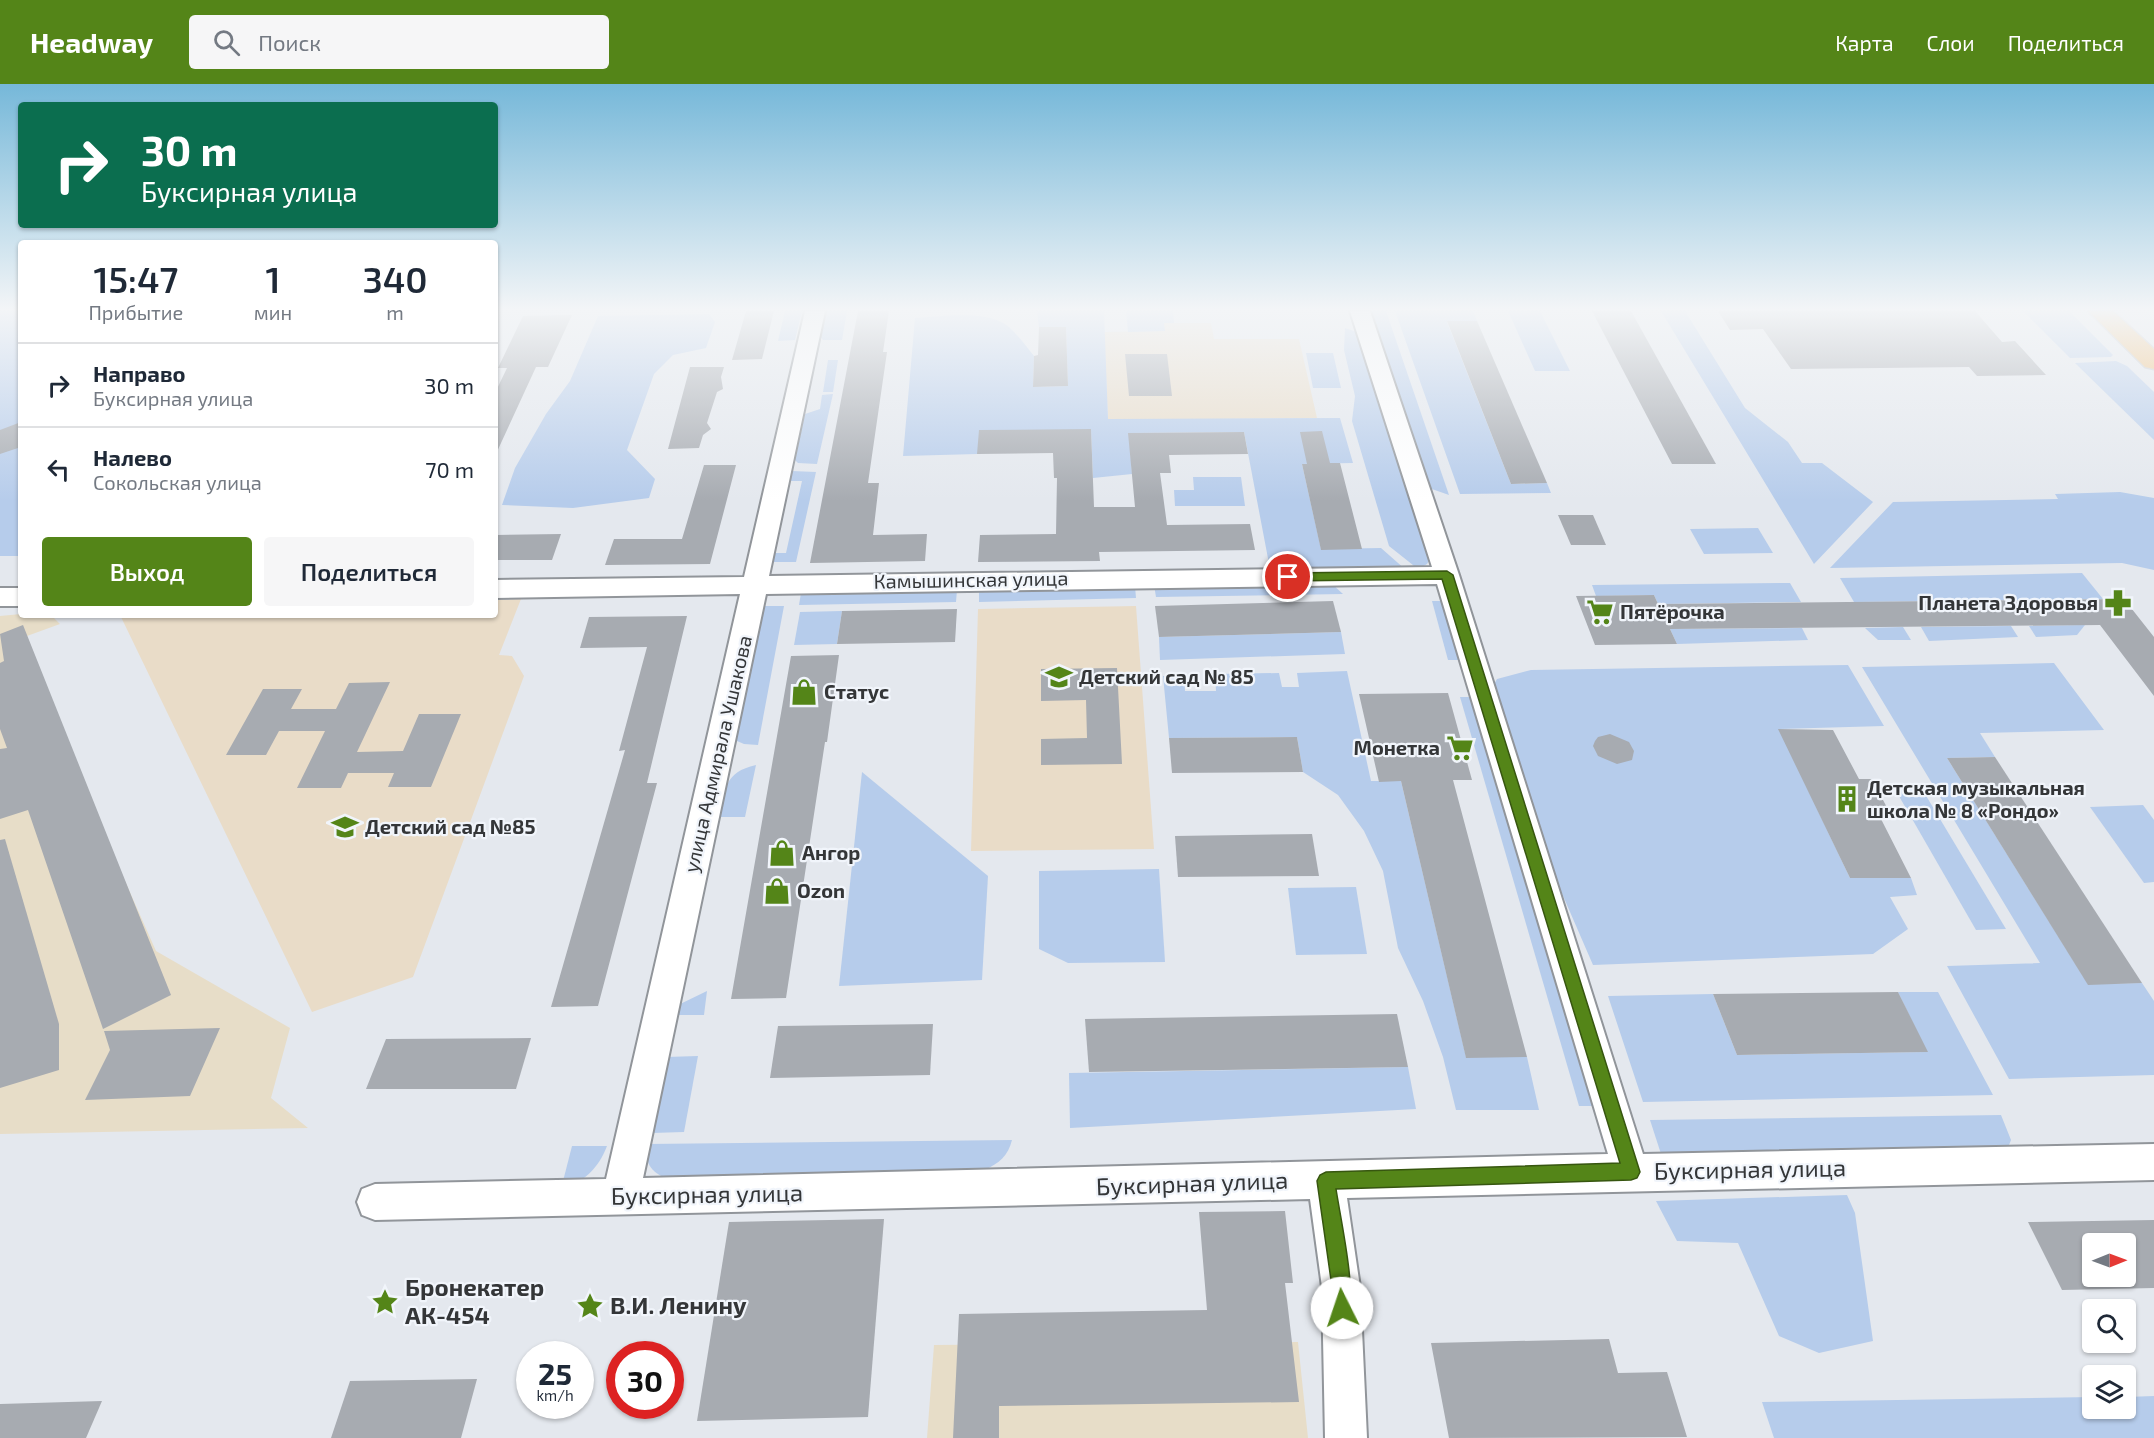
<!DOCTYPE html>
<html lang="ru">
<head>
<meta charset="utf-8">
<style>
	body { margin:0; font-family:"Exo 2",sans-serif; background:#f6f6f7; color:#1f2937; height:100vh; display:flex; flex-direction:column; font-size:22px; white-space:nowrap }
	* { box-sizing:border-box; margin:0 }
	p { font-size:20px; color:#747a83 }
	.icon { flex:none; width:33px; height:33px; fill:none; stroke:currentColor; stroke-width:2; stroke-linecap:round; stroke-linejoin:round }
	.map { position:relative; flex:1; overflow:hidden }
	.sheet { position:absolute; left:18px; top:156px; width:480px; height:378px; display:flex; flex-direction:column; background:#fff; border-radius:6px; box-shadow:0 2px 4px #0004 }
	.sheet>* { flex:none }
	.guide { position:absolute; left:18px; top:18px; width:480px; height:126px; border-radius:6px; box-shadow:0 2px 4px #0004; background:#0b6e4f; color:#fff; overflow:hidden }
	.needle { width:39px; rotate:89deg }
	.controls { position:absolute; left:2082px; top:1149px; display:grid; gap:12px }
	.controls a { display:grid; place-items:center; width:54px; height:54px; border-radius:6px; background:#fff; box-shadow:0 2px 4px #0004; font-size:30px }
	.speed { position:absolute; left:516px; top:1257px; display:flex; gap:12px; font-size:30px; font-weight:700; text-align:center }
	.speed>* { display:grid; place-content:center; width:78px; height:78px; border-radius:50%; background:#fff; box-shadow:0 2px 4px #0004; line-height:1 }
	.speed small { font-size:15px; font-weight:400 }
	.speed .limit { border:9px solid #d22; background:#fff; color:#111 }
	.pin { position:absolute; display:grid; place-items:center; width:51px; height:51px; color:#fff; margin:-26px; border:3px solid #fff; border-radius:50%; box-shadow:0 2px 6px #0007 }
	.me { position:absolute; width:66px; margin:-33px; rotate:356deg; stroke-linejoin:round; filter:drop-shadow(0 0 4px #0008) }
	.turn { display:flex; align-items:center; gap:21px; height:126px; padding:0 24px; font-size:27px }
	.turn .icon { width:78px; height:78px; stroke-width:2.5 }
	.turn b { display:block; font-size:42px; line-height:51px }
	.eta { display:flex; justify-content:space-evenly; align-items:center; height:102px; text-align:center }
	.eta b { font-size:36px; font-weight:600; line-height:42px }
	.action { display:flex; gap:12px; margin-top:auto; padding:12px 24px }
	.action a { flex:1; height:69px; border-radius:6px; background:#548518; color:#fff; font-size:24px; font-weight:600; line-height:69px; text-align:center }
	.action a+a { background:#f6f6f7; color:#1f2937 }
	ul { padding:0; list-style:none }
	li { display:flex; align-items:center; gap:18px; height:84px; padding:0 24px; border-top:2px solid #e0e1e3 }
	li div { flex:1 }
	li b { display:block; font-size:22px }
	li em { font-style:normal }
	header { display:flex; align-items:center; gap:36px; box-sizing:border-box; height:84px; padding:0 30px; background:#548518; color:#fff }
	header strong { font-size:28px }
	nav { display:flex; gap:33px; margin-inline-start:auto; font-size:21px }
	.search { width:420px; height:54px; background:#f6f6f7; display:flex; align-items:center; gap:15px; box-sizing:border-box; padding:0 21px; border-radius:6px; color:#747a83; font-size:22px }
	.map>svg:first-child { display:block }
	.industrial { fill:#e7ddc8 }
	.education { fill:#e9dcc8 }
	.green { fill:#b6cceb }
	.building { fill:#a7abb1; fill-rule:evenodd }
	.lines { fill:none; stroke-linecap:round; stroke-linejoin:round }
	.minor-casing { stroke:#91959a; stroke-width:4 }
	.major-casing { stroke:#c6c7c7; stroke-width:3 }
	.minor { fill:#fff; fill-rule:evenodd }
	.major { fill:#f1bc71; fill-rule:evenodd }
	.route { fill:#548518; stroke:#375610; stroke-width:1.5 }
	.labels { text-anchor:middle; stroke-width:4.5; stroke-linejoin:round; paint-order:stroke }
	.street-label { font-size:20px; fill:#343638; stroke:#f1f5fb }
	.poi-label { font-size:20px; font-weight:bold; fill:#343638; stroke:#f1f5fb; text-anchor:start }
	.near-street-label { font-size:24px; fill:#343638; stroke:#f1f5fb }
	.near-poi-label { font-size:24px; font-weight:bold; fill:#343638; stroke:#f1f5fb; text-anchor:start }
</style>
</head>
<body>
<header>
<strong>Headway</strong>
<div class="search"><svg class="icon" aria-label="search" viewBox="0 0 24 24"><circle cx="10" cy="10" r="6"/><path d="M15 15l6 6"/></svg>Поиск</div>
<nav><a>Карта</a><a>Слои</a><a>Поделиться</a></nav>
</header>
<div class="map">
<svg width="2154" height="1354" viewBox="0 0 2154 1354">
	<rect width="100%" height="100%" fill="#e4e8ee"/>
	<!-- industrial -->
	<g class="industrial">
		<polygon points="21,530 51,531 60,540 27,552 81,698 156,867 290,944 271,1014 308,1044 0,1050 0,532"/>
		<polygon points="1298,1258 1308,1354 927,1354 934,1261"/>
	</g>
	<!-- education -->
	<g class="education">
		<polygon points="1164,239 1211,239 1214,255 1299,255 1317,334 1108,336 1104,248 1164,247"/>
		<polygon points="521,515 499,571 512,572 524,592 413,893 312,928 121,533 123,531 495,531 495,516"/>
		<polygon points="1136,522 1154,765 971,767 978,525"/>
	</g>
	<!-- green -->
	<g class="green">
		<rect x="0" y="227" width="21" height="245"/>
		<polygon points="785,227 802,227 795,256 778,257"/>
		<polygon points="825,227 847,227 842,256 823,256 820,252"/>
		<path d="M1037 227H1104L1108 335 1340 334 1353 379 1302 380 1321 465 1381 464 1406 486 1270 485 1244 348 1129 349 1132 390 1093 394 1091 346 977 370 903 372 915 234C940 233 988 225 1009 243 1018 251 1026 262 1034 272L1033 303 1068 302 1066 243H1039Z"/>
		<polygon points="1126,227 1173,227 1174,239 1164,239 1165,247 1128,248"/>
		<polygon points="1372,227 1386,227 1449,411 1429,404"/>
		<polygon points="1395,227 1473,227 1477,237 1447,238 1511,400 1547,399 1551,409 1460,410"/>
		<polygon points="1508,227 1540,227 1570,287 1535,287"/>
		<polygon points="1661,227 1685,227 1745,324 1788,358 1802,379 1822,379 1873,418 1814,480"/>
		<polygon points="2023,227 2069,227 2113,271 2111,273 2070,274"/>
		<polygon points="709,230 715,238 706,264 673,271 654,290 627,366 655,395 649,414 573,424 502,421 515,384 546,330 570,297 598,232"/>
		<polygon points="1345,244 1357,248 1430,475 1427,480 1418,485 1389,462 1352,337 1355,312 1344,266"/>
		<polygon points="1306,269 1333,269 1341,304 1313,304"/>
		<polygon points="828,276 838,276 833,308 823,308"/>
		<polygon points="2116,277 2127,282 2154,308 2154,356 2075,279"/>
		<polygon points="833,310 817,380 798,379 795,376 805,330 820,325 822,311"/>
		<polygon points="792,387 816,388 796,478 772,478 774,469 786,469 802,397 790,397"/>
		<polygon points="1193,393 1241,393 1245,422 1175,422 1174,406 1194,406"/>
		<polygon points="2120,408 2154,414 2154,486 2122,479 1830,484 1893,418 2058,415 2055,410"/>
		<polygon points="1758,444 1773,469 1704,470 1690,445"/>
		<polygon points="2082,489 2103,515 1854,518 1840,494"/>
		<polygon points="1790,499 1801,518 1658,520 1654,511 1596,512 1592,501"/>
		<polygon points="1332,500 1343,510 1156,513 1154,501"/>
		<polygon points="1135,502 1136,514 979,518 979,505"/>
		<polygon points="957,506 956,518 799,521 801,509"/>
		<polygon points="1432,517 1444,517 1461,576 1448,576"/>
		<polygon points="763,522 784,522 758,661 744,660 737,657 736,648"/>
		<polygon points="842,527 837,560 794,561 800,528"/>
		<polygon points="2085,541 2077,551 2036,553 2029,542"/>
		<polygon points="2011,542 2018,553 1929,557 1921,543"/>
		<polygon points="1903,543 1911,556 1878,556 1865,544"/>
		<polygon points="1802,544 1808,556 1677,560 1670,545"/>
		<polygon points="1341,548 1345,570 1160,576 1159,553"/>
		<polygon points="2054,579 2104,646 1980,649 1995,673 1947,674 2088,900 2142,899 2154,917 2154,991 2009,995 1947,882 2040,879 1862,583"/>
		<polygon points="1848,581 1884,642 1779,645 1850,794 1911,794 1917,811 1890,813 1908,845 1873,870 1593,881 1541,761 1493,602 1497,595 1531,586"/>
		<polygon points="1347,587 1371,697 1401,697 1466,973 1527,973 1539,1026 1456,1026 1443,973 1423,917 1398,864 1383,787 1364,747 1338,711 1303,688 1297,653 1169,654 1163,592 1184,591 1185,607 1216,607 1215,590 1279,589 1282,603 1299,603 1297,589"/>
		<polygon points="1460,613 1471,613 1594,1022 1579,1022"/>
		<path d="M756 681 745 733H719C725 706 724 688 756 681Z"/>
		<polygon points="862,688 988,792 982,896 839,902"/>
		<polygon points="1892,700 1919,700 2006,845 1976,846"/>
		<polygon points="2143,721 2154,736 2154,798 2144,799 2090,723"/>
		<polygon points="1159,785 1165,878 1068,879 1039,865 1039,787"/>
		<polygon points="1356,803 1367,870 1296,871 1288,804"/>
		<polygon points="707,907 704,931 672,931 674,923"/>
		<polygon points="1898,908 1938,908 1993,1011 1643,1018 1608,912 1713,910 1737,971 1927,968"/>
		<polygon points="698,972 684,1048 652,1049 666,973"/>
		<polygon points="1408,983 1416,1025 1070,1044 1069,989"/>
		<polygon points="2001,1031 2011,1056 2009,1061 2004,1064 1662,1073 1650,1036"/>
		<path d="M1012 1056C1008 1072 999 1079 985 1086L674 1097C653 1090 645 1083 646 1060Z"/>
		<path d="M572 1062H607C598 1085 584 1098 561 1105Z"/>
		<polygon points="1847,1111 1855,1129 1873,1257 1819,1269 1779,1252 1738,1159 1677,1157 1656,1117"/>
		<polygon points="2154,1312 2154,1354 1774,1354 1762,1318 2092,1313 2092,1324 2126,1324 2126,1313"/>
	</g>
	<!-- building -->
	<g class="building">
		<polygon points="746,227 774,227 762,275 732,276"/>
		<polygon points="858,227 889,227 883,268 887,268 868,399 879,399 873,451 927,450 925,477 810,479"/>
		<polygon points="1592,227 1631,227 1716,380 1672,380"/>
		<polygon points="1718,227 1975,227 2002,258 2015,257 2046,291 1977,292 1969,283 1791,285 1763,245 1730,246"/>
		<polygon points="572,231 548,283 536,283 495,372 495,309 507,284 498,284 523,232"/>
		<polygon points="1447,237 1477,237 1547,399 1511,400"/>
		<polygon points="1039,243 1066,243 1068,302 1033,303 1034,272 1038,271"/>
		<polygon points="1125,270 1167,270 1172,312 1129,312"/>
		<polygon points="690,283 724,283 721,293 723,305 717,308 707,339 711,345 703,351 699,364 668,365"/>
		<polygon points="21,338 21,363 0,370 0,346"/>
		<polygon points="1091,345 1094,423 1135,423 1128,349 1244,348 1248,370 1169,371 1171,389 1160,389 1167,441 1250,440 1255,466 1099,468 1100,477 978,478 980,451 1056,450 1057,394 1054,394 1053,369 977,370 979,346"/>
		<polygon points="1322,347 1330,379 1340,379 1362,465 1321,466 1302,380 1307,380 1300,348"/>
		<polygon points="704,381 736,381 710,480 605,481 614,455 682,455"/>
		<polygon points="1558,431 1593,431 1606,461 1571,461"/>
		<polygon points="561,450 552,476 495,476 495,451"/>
		<polygon points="1654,511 1658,520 2124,515 2154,553 2154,612 2100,541 1670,545 1677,560 1595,561 1576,512"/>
		<polygon points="1333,517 1341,548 1159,553 1155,522"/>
		<polygon points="957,525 955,558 837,560 842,527"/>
		<polygon points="687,532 647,699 657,699 598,922 551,923 625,666 619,667 647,563 580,564 589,533"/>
		<polygon points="23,541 171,911 103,945 28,726 0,735 0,665 7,664 0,645 0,579 4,577 0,550"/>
		<polygon points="839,571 827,658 825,658 786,914 731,915 791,572"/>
		<polygon points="1117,584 1122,680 1041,681 1041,655 1087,654 1086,616 1041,617 1041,585"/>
		<polygon points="390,598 357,668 403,667 419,630 461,630 431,703 388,703 394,689 348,689 341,704 297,704 325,647 279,647 266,671 226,671 263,605 302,605 291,625 336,625 349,599"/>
		<polygon points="1448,609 1472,696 1453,696 1527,973 1466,974 1401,697 1379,698 1359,610"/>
		<polygon points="1778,645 1833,646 1859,695 1872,695 1893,735 1881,735 1911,794 1850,794"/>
		<polygon points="1610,650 1629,658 1634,667 1632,676 1617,680 1598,672 1593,662 1595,657 1598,653"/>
		<polygon points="1297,653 1303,688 1172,689 1169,654"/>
		<polygon points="1995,673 2142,899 2088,901 1947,674"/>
		<polygon points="1312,750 1319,792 1178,793 1175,752"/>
		<polygon points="5,755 59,940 59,986 0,1004 0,756"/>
		<polygon points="1898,908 1928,968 1737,971 1713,910"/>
		<polygon points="1397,930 1408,983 1089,988 1085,935"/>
		<polygon points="933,940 930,991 770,994 778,942"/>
		<polygon points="220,944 190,1012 85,1016 110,966 104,947"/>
		<polygon points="531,954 516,1005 366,1005 386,955"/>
		<polygon points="1285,1127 1293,1199 1285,1199 1299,1318 999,1322 999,1354 953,1354 959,1230 1207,1226 1199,1128"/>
		<polygon points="884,1135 868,1333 697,1337 729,1138"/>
		<path d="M2154 1136V1204L2062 1206 2028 1138ZM2092 1160H2126V1192H2092Z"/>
		<polygon points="1609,1255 1618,1289 1667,1288 1687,1353 1449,1354 1431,1259"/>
		<polygon points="477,1295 461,1354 331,1354 350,1297"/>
		<polygon points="102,1317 86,1354 0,1354 0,1320"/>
	</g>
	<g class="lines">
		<defs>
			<g id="minor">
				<path d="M805 227H825L769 492 1432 483 1350 227H1370L1459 491 1643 1070 2154 1060V1096L1347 1114 1360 1203 1367 1354H1325L1322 1203 1310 1115 375 1136 362 1131 357 1118 362 1105 375 1100 606 1095 740 510 495 514V496L744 493ZM1437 500 1608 1070 643 1094 766 510Z"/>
				<rect x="0" y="504" width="21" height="18"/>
			</g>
			<polygon id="major" points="2088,227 2113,227 2154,265 2154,285 2145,283"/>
		</defs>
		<!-- minor casing -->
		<use href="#minor" class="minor-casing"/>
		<!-- major casing -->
		<use href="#major" class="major-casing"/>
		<!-- minor -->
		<use href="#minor" class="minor"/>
		<!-- major -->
		<use href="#major" class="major"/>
	</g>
	<!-- sky -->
	<linearGradient id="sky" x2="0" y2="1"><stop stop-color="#76b8d9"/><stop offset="0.54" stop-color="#f3f5f7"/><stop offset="1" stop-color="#f3f5f7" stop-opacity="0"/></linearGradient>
	<rect width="2154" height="417" fill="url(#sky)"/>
	<!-- route -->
	<path class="route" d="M1447 487 1453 491 1640 1088 1637 1094 1631 1096 1336 1105C1340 1132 1357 1209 1348 1231L1342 1234 1335 1231 1332 1224V1203L1317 1097 1320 1091 1326 1088 1620 1079 1442 495 1288 497 1282 493 1288 489Z"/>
	<!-- icons -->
	<defs>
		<symbol id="pharmacy-bare" viewBox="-9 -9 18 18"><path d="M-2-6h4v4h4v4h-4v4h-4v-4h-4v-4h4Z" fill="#548518" stroke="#f1f5fb" stroke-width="2.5" paint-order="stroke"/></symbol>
		<symbol id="supermarket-bare" viewBox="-9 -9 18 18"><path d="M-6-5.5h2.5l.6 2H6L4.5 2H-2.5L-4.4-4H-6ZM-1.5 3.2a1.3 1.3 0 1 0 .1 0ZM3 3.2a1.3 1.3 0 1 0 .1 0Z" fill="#548518" stroke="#f1f5fb" stroke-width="2.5" paint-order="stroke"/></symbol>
		<symbol id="school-bare" viewBox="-9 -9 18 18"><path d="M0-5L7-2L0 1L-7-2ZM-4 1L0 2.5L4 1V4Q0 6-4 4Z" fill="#548518" stroke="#f1f5fb" stroke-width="2.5" paint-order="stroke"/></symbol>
		<symbol id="shop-bare" viewBox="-9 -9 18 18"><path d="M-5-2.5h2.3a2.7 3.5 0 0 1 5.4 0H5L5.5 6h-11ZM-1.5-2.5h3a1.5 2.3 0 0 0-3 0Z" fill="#548518" stroke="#f1f5fb" stroke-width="2.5" paint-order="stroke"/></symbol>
		<symbol id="building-bare" viewBox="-9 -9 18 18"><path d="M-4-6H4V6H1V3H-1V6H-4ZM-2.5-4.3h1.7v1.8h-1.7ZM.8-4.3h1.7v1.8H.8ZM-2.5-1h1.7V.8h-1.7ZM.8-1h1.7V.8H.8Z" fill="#548518" stroke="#f1f5fb" stroke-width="2.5" paint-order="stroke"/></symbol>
		<symbol id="sight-bare" viewBox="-9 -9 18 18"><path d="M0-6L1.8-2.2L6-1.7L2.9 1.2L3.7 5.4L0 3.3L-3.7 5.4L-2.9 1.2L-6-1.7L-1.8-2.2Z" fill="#548518" stroke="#f1f5fb" stroke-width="2.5" paint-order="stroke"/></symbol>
	</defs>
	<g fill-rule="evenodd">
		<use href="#pharmacy-bare" x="2099" y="500" width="38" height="38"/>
		<use href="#supermarket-bare" x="1581" y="509" width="38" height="38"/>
		<use href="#school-bare" x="1040" y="574" width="38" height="38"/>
		<use href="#shop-bare" x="785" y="589" width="38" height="38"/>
		<use href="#supermarket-bare" x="1441" y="645" width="38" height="38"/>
		<use href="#building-bare" x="1828" y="696" width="38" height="38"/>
		<use href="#school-bare" x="326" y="724" width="38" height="38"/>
		<use href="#shop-bare" x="763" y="750" width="38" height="38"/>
		<use href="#shop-bare" x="758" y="788" width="38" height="38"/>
		<use href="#sight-bare" x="366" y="1199" width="38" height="38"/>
		<use href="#sight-bare" x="571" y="1203" width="38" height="38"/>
	</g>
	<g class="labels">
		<!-- street labels -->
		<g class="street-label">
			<text transform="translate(971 496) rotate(-1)" y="7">Камышинская улица</text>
			<text transform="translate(718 670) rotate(-77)" y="7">улица Адмирала Ушакова</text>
		</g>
		<!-- poi labels -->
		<g class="poi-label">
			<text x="2098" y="526" text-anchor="end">Планета Здоровья</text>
			<text x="1620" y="535">Пятёрочка</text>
			<text x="1079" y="600">Детский сад № 85</text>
			<text x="824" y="615">Статус</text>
			<text x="1440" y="671" text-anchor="end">Монетка</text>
			<text x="1867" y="711">Детская музыкальная<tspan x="1867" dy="23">школа № 8 «Рондо»</tspan></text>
			<text x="365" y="750">Детский сад №85</text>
			<text x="802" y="776">Ангор</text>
			<text x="797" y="814">Ozon</text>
		</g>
		<!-- near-street labels -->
		<g class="near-street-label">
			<text transform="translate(1750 1086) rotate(-1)" y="8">Буксирная улица</text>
			<text transform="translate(1192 1100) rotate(-2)" y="8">Буксирная улица</text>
			<text transform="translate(707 1111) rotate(-1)" y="8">Буксирная улица</text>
		</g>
		<!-- near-poi labels -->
		<g class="near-poi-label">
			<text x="405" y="1212">Бронекатер<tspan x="405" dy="28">АК-454</tspan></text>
			<text x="610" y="1230">В.И. Ленину</text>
		</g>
	</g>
</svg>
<div class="controls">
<a><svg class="needle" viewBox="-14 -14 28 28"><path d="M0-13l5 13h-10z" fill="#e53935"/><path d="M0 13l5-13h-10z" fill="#747a83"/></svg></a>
<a><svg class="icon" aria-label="search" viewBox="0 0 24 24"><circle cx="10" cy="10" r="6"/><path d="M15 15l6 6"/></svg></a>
<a><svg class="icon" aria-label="layers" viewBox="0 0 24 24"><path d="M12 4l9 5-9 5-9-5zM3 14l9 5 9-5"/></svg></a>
</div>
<div class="speed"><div>25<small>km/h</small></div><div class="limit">30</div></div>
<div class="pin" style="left:1288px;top:493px;background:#d93025"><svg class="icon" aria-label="arrive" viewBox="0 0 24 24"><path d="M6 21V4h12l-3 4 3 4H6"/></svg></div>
<svg class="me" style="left:1342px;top:1224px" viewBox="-20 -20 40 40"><circle r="19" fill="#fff"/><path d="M0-13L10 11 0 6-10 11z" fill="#548518"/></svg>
<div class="guide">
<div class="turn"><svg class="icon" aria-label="right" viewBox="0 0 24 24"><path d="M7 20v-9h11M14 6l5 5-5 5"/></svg><div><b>30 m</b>Буксирная улица</div></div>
</div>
<section class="sheet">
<div class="eta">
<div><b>15:47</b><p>Прибытие</p></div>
<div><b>1</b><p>мин</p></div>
<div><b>340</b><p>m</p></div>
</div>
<ul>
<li><svg class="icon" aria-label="right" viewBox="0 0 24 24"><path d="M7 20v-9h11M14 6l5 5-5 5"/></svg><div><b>Направо</b><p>Буксирная улица</p></div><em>30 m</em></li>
<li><svg class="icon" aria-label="left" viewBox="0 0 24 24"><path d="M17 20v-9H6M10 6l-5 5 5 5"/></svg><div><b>Налево</b><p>Сокольская улица</p></div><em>70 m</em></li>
</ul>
<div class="action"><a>Выход</a><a>Поделиться</a></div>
</section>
</div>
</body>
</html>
